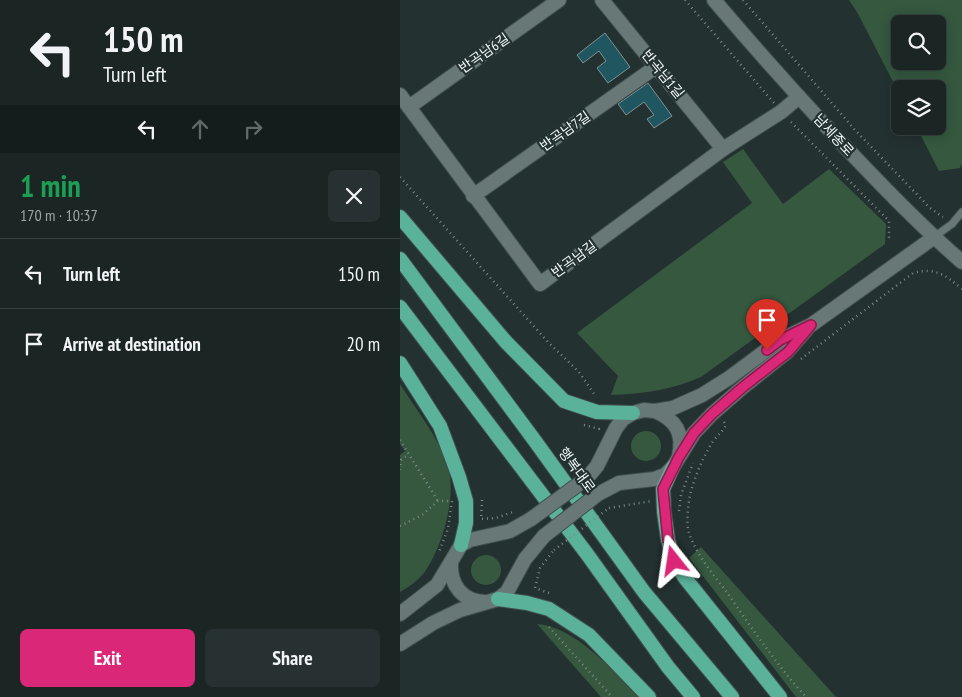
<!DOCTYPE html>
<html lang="en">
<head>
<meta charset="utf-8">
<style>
	body { margin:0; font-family:"PT Sans Narrow","Noto Sans KR",sans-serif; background:#273131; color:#f1f3f6; height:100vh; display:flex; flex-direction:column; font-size:19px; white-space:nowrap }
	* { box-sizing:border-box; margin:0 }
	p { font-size:16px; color:#9fa5a6 }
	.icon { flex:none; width:28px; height:28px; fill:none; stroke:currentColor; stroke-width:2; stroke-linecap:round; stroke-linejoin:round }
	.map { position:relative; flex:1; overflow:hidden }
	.sheet { display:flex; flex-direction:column; background:#1a2524; width:400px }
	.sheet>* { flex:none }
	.banner { background:#1a2524; color:#f1f3f6; overflow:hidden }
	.controls { position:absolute; left:491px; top:15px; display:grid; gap:10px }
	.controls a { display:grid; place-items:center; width:55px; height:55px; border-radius:8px; background:#1a2524; box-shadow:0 2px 12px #0003,0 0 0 1px #384241; font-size:25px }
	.pin { position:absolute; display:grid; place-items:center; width:42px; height:42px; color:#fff; margin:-51px -21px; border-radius:50% 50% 50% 0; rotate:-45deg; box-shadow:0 0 5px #0007 }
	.pin .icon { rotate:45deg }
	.me { position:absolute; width:55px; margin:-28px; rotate:345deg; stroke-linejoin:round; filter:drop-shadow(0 0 4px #0008) }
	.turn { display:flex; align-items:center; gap:18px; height:105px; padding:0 20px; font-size:22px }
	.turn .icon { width:65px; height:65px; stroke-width:2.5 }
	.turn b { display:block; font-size:35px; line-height:42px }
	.lanes { display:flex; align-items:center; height:48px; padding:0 20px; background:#0003; justify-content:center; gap:25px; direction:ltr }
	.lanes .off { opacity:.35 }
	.round { display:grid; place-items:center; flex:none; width:52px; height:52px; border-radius:8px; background:#273131 }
	.overview { display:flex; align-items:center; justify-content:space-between; height:85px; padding:0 20px }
	h1 { font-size:30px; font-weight:600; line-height:38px; color:#1e9e55 }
	.primary-button { display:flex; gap:10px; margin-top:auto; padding:10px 20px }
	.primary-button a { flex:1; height:58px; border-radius:8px; background:#db2777; color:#fff; font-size:20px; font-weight:600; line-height:58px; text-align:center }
	.primary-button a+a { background:#273131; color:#f1f3f6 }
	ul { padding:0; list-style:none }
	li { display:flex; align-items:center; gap:15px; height:70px; padding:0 20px; border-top:1px solid #384241 }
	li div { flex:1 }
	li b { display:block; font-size:19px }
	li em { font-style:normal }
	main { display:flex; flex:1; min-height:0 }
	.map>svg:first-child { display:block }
	.green { fill:#35583f; fill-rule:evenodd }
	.building { fill:#1f5660; stroke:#819194 }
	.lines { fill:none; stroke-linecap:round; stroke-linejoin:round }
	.service-casing { stroke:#414e4d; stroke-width:9 }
	.minor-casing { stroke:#414e4d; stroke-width:16 }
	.tertiary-casing { stroke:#414e4d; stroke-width:16 }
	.trunk-casing { stroke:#414e4d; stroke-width:16 }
	.path { stroke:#7d8988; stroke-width:2.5; stroke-dasharray:1 4; stroke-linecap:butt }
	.service { stroke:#687877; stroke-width:7 }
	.minor { stroke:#687877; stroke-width:14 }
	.tertiary { stroke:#687877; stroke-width:14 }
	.trunk { stroke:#5ab29a; stroke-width:14 }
	.tertiary-bridge-casing { stroke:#414e4d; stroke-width:16; stroke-linecap:butt }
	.path-bridge { stroke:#7d8988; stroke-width:2.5; stroke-dasharray:1 4; stroke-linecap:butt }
	.tertiary-bridge { stroke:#687877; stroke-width:14 }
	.route-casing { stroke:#8e194d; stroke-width:12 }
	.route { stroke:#db2777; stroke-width:9 }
	.labels { text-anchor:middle; stroke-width:4.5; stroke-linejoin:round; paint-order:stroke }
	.street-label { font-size:14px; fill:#eef7f6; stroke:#233130 }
</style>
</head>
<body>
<main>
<section class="sheet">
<div class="banner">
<div class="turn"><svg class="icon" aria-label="left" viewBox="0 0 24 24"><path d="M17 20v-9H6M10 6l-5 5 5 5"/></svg><div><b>150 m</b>Turn left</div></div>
<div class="lanes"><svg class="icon" aria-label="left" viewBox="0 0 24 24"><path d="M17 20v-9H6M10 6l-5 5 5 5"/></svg><svg class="icon off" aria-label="ahead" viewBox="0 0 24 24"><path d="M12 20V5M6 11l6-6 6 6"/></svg><svg class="icon off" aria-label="right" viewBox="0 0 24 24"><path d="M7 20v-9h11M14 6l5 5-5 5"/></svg></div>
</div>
<div class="overview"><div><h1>1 min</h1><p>170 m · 10:37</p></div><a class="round"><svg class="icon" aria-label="close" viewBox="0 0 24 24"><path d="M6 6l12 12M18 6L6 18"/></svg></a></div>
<ul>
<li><svg class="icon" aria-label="left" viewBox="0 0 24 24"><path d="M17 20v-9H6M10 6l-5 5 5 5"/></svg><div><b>Turn left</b></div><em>150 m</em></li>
<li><svg class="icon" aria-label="arrive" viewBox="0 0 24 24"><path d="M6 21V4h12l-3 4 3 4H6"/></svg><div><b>Arrive at destination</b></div><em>20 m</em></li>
</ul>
<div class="primary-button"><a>Exit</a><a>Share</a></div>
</section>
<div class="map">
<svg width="562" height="697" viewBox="0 0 562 697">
	<rect width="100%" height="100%" fill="#233130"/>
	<!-- green -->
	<g class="green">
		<path d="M449 0H562V164L560 168 539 171 516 126H538V89H500V95L457 12ZM500 24H538V61H500Z"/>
		<path d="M343 149 383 204 429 169 486 224 485 244 301 377C270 390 244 394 211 395L218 376 177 333 352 203 323 162Z"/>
		<path d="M0 384C15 408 40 439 48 467 57 497 42 548 24 573 17 581 9 587 0 592V455L5 451 0 444Z"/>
		<circle cx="246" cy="446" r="15"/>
		<polygon points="301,547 436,697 396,697 289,558"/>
		<circle cx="86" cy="570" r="15"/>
		<path d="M137 624C176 627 213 671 239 697H201Z"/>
	</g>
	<!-- building -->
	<g class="building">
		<polygon points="205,33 230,67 208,83 197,68 206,61 199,51 183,63 177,55"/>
		<polygon points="248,83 272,116 254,128 247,119 254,115 244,102 226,115 218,104"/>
	</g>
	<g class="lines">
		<defs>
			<polyline id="service" points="534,237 552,224 562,212"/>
			<g id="minor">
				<polyline points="202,0 323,149"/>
				<polyline points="0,95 140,284 323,149 381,112 399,97"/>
				<polyline points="9,107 159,0"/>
				<polyline points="73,196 257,66"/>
			</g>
			<g id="tertiary">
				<path d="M314 0C353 46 394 92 435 136 476 180 517 223 562 262"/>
				<path d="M255 411C276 420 284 433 279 456"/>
				<polyline points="187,478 197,466 216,428 223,419 233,413 244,410 255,411 273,408 302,395 329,378 380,340 411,325 533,238"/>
				<polyline points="198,494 219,483 254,479 265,475 273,467 294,433 312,414 343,387 387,352 407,329"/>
				<path d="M51 563C50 585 62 601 85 602"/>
				<polyline points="0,614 37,585 61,545 70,540 110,531 131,519"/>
				<polyline points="0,644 33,623 60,610 98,599 107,592 125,559 144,536"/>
			</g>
			<g id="trunk">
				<polyline points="0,217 106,342 164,401 197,412 233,413"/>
				<polyline points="0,259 135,441 244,592 332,697"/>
				<polyline points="0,307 187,554 268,667 293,697"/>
				<polyline points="0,363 40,426 59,477 66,501 66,523 61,545"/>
				<polyline points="273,467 263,489 264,512 268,540 274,561 285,578 380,697"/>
				<polyline points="98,599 127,603 149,609 189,635 249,697"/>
			</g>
		</defs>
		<!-- service casing -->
		<use href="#service" class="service-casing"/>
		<!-- minor casing -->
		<use href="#minor" class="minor-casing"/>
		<!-- tertiary casing -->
		<use href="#tertiary" class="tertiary-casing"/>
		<!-- trunk casing -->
		<use href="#trunk" class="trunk-casing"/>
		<!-- path -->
		<g class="path">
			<polyline points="285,0 374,103"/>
			<polyline points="343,0 455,130 530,208 543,217"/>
			<polyline points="391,122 489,221 489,240"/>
			<polyline points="0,177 148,342 179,372 194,394"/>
			<path d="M401 359 513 273C536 267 545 275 562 289"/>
			<path d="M324 422 326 425C323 431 319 434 314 440 303 456 295 476 290 495 288 506 286 522 289 533 297 556 314 575 328 594 353 630 377 665 406 697"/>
			<polyline points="184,425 199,429 198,431"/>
			<polyline points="0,440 38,501"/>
			<polyline points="0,470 1,460 9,454"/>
			<polyline points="82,500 81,519 96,518 113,512"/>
			<polyline points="209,508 252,501"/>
			<polyline points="279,511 281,495 293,463"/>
			<polyline points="0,526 22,515 38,501 52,501 48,529 38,554"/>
			<polyline points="149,593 135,588 140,568 154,550"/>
			<polyline points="149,627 212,697"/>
		</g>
		<!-- service -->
		<use href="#service" class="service"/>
		<!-- minor -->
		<use href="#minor" class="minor"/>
		<!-- tertiary -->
		<use href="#tertiary" class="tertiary"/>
		<!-- trunk -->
		<use href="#trunk" class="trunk"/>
		<defs>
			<g id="tertiary-bridge">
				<polyline points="131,519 187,478"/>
				<polyline points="144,536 198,494"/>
			</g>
		</defs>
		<!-- tertiary-bridge casing -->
		<use href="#tertiary-bridge" class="tertiary-bridge-casing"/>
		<!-- path-bridge -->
		<polyline class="path-bridge" points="154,550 209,508"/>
		<!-- tertiary-bridge -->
		<use href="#tertiary-bridge" class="tertiary-bridge"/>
	</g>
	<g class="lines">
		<defs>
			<polyline id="route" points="274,561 268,540 263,489 279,457 294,433 312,414 343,387 388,352 411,325 380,340 367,350"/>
		</defs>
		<!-- route casing -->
		<use href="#route" class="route-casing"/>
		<!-- route -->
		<use href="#route" class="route"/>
	</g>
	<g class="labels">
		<!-- street labels -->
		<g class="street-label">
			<text transform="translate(84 53) rotate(-35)" y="5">반곡남6길</text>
			<text transform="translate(263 74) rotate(51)" y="5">반곡남1길</text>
			<text transform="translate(165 131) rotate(-35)" y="5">반곡남7길</text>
			<text transform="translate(434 135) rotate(47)" y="5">남세종로</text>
			<text transform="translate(174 259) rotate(-36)" y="5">반곡남길</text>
			<text transform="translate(177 470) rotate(54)" y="5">행복대로</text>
		</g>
	</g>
</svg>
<div class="controls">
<a><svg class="icon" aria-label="search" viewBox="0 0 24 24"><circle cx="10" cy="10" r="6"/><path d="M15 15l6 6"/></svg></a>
<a><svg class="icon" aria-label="layers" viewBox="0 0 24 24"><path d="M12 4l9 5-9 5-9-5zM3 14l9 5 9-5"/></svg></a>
</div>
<div class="pin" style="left:367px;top:350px;background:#d93025"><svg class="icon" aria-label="arrive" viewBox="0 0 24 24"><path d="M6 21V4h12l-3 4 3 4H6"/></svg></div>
<svg class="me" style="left:274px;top:561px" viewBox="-20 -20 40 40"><path d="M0-17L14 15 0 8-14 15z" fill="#db2777" stroke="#fff" stroke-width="4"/></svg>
</div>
</main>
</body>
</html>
